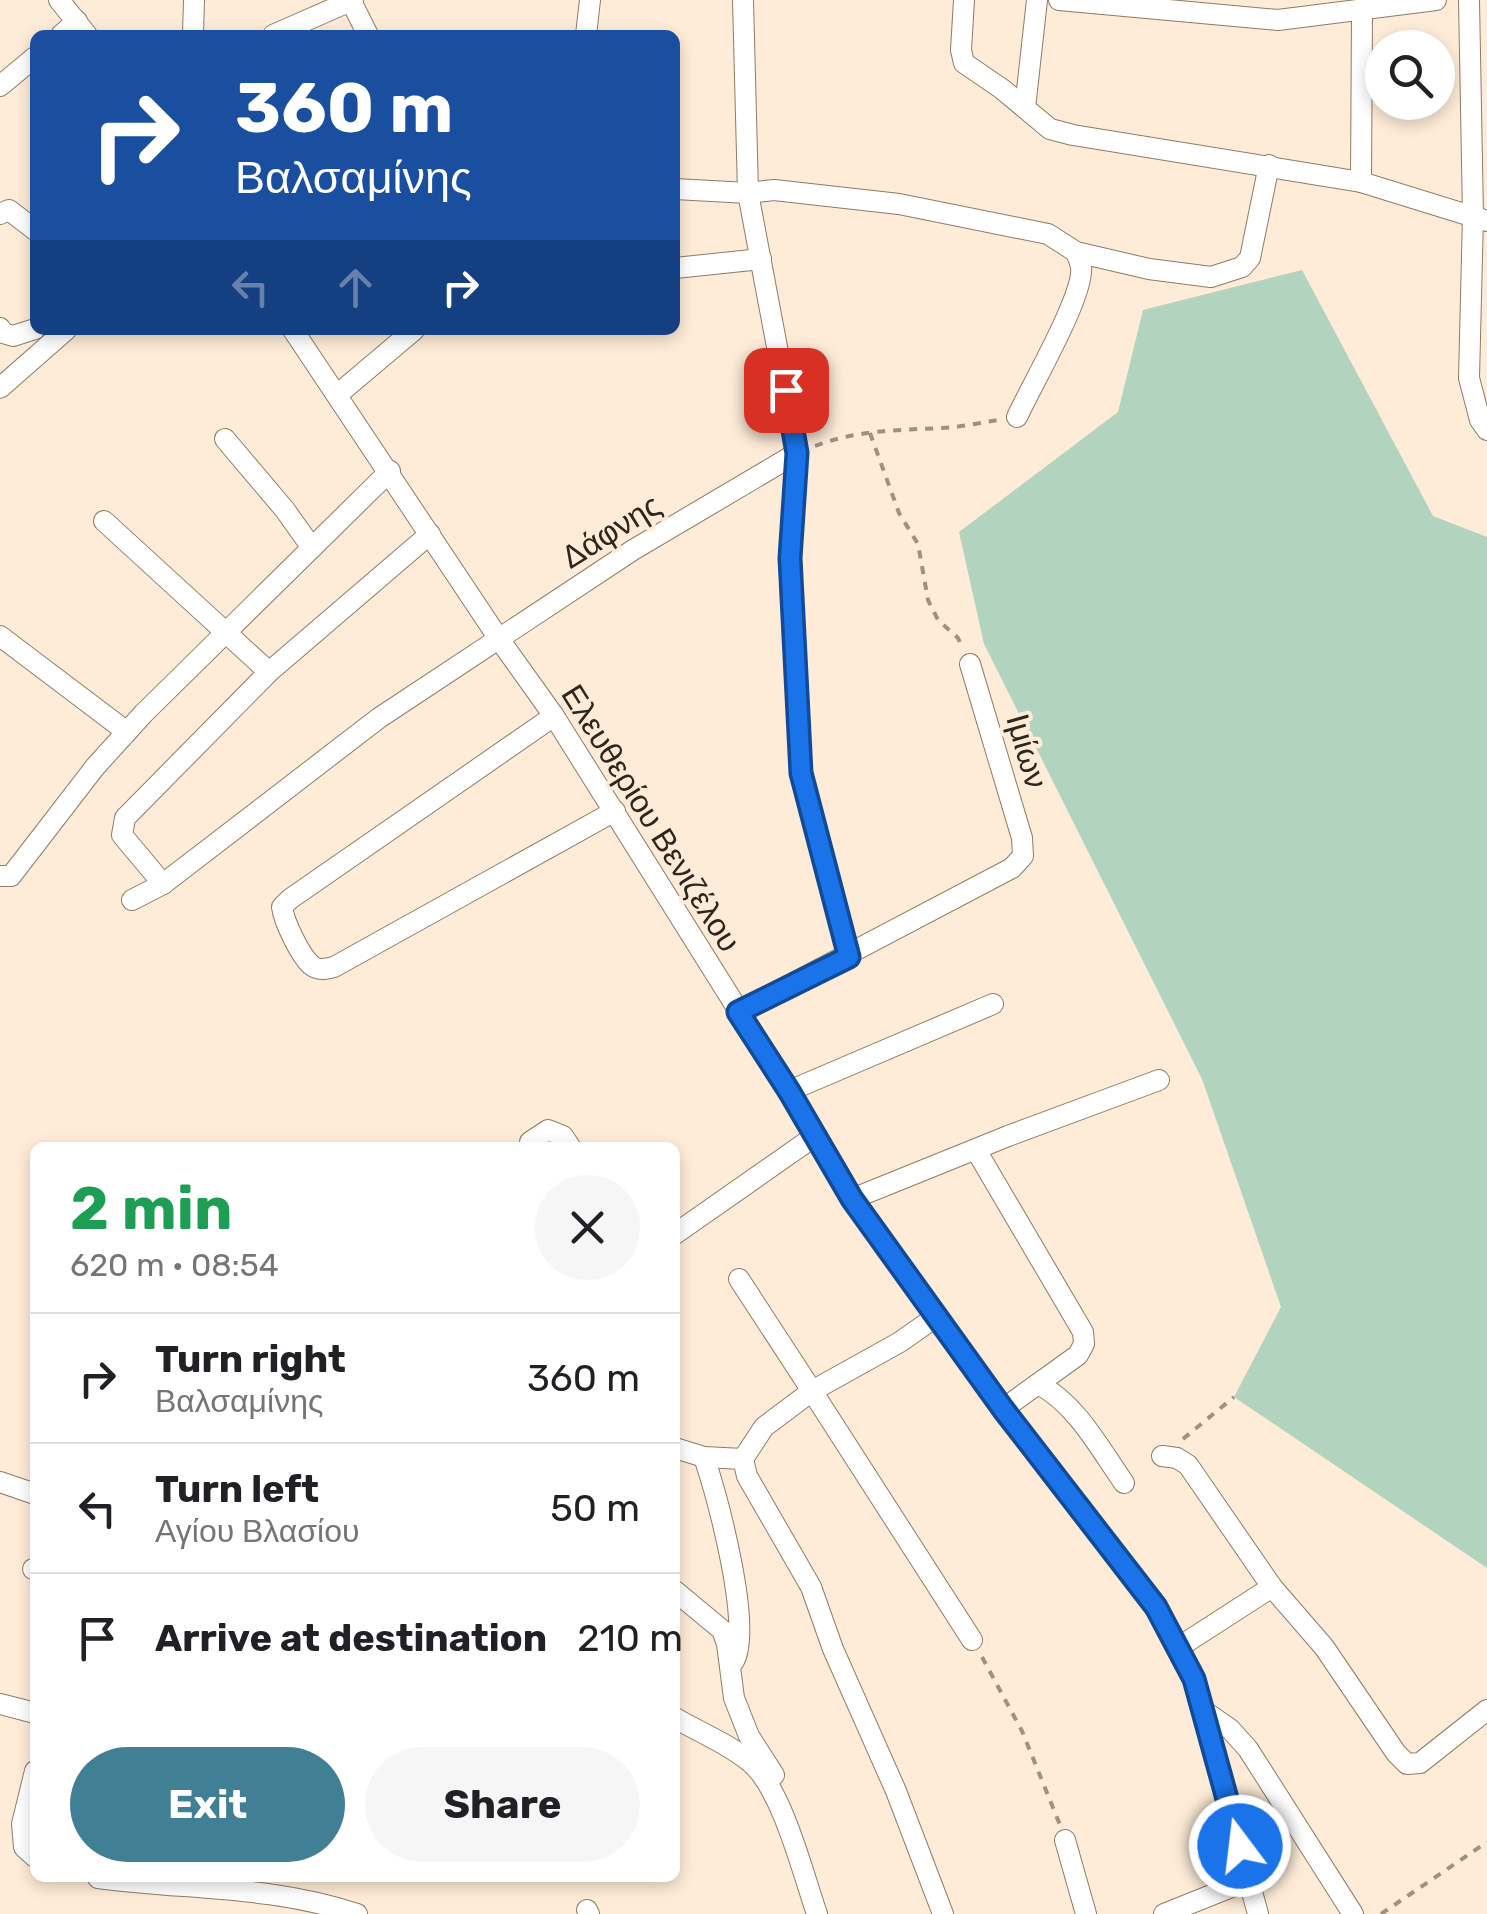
<!DOCTYPE html>
<html lang="en">
<head>
<meta charset="utf-8">
<style>
	body { margin:0; font-family:Rubik,sans-serif; background:#f6f6f6; color:#202124; height:100vh; display:flex; flex-direction:column; font-size:38px; white-space:nowrap }
	* { box-sizing:border-box; margin:0 }
	p { font-size:32px; color:#757577 }
	.icon { flex:none; width:55px; height:55px; fill:none; stroke:currentColor; stroke-width:2; stroke-linecap:round; stroke-linejoin:round }
	.map { position:relative; flex:1; overflow:hidden }
	.drawer { position:absolute; left:30px; top:1142px; width:650px; height:740px; display:flex; flex-direction:column; background:#fff; border-radius:15px; box-shadow:0 5px 15px #0003 }
	.drawer>* { flex:none }
	.banner { position:absolute; left:30px; top:30px; width:650px; height:305px; border-radius:15px; box-shadow:0 5px 15px #0003; background:#1a4fa0; color:#fff; overflow:hidden }
	.controls { position:absolute; left:1365px; top:30px; display:grid; gap:20px }
	.controls a { display:grid; place-items:center; width:90px; height:90px; border-radius:50%; background:#fff; box-shadow:0 5px 15px #0003; font-size:50px }
	.pin { position:absolute; display:grid; place-items:center; width:85px; height:85px; color:#fff; margin:-42px; border-radius:20px; box-shadow:0 5px 15px #0006 }
	.me { position:absolute; width:110px; margin:-55px; rotate:345deg; stroke-linejoin:round; filter:drop-shadow(0 0 8px #0008) }
	.turn { display:flex; align-items:center; gap:35px; height:210px; padding:0 40px; font-size:45px }
	.turn .icon { width:130px; height:130px; stroke-width:2.5 }
	.turn b { display:block; font-size:70px; line-height:85px }
	.lanes { display:flex; align-items:center; height:95px; padding:0 40px; background:#0003; justify-content:center; gap:50px; direction:ltr }
	.lanes .off { opacity:.35 }
	.round { display:grid; place-items:center; flex:none; width:105px; height:105px; border-radius:52px; background:#f6f6f6 }
	.summary { display:flex; align-items:center; justify-content:space-between; height:170px; padding:0 40px }
	h1 { font-size:60px; font-weight:700; line-height:75px; color:#1e9e55 }
	.primary-button { display:flex; gap:20px; margin-top:auto; padding:20px 40px }
	.primary-button a { flex:1; height:115px; border-radius:60px; background:#417f95; color:#fff; font-size:40px; font-weight:700; line-height:115px; text-align:center }
	.primary-button a+a { background:#f6f6f6; color:#202124 }
	ul { padding:0; list-style:none }
	li { display:flex; align-items:center; gap:30px; height:130px; padding:0 40px; border-top:2px solid #e0e0e0 }
	li div { flex:1 }
	li b { display:block; font-size:38px }
	li em { font-style:normal }
	.map>svg:first-child { display:block }
	.green { fill:#b2d4be }
	.lines { fill:none; stroke-linecap:round; stroke-linejoin:round }
	.minor-casing { stroke:#8f7b64; stroke-width:22 }
	.path { stroke:#9f9182; stroke-width:4; stroke-dasharray:8 8; stroke-linecap:butt }
	.minor { stroke:#fff; stroke-width:20 }
	.route-casing { stroke:#114b97; stroke-width:25 }
	.route { stroke:#1a73e8; stroke-width:18 }
	.labels { text-anchor:middle; stroke-width:8; stroke-linejoin:round; paint-order:stroke }
	.street-label { font-size:32px; fill:#2e261d; stroke:#feecd8 }
</style>
</head>
<body>
<div class="map">
<svg width="1487" height="1914" viewBox="0 0 1487 1914">
	<rect width="100%" height="100%" fill="#feecd8"/>
	<!-- green -->
	<polygon class="green" points="1302,270 1433,516 1487,537 1487,1568 1234,1397 1281,1307 1202,1079 984,644 959,532 1118,412 1143,310"/>
	<g class="lines">
		<defs>
			<g id="minor">
				<polyline points="59,0 87,35"/>
				<polyline points="743,0 748,193 797,453 789,558 801,773 849,957"/>
				<polyline points="964,0 961,50 964,63 1002,89 1050,129 1073,135 1361,182 1487,221"/>
				<polyline points="1059,0 1278,20 1436,0"/>
				<polyline points="1469,0 1473,216 1469,378 1480,420 1487,430"/>
				<polyline points="351,1 368,35"/>
				<polyline points="61,35 77,21"/>
				<polyline points="193,35 194,0"/>
				<polyline points="273,35 353,0"/>
				<polyline points="586,35 590,0"/>
				<polyline points="0,86 35,57"/>
				<polyline points="1025,108 1037,0"/>
				<polyline points="1361,182 1362,11"/>
				<polyline points="675,189 748,193 774,190 899,204 1048,234 1076,252 1149,269 1211,277 1242,267 1250,258 1269,165"/>
				<polyline points="0,214 9,210 35,230"/>
				<polyline points="675,268 761,259"/>
				<polyline points="0,328 3,333 13,336 35,329"/>
				<polyline points="293,330 499,639 554,716 789,1091 852,1199 1003,1409 1156,1607 1194,1679 1258,1914"/>
				<polyline points="0,388 66,330"/>
				<polyline points="337,395 414,330"/>
				<path d="M1017 417C1030 388 1085 294 1081 267 1080 262 1078 257 1076 252"/>
				<polyline points="225,439 285,510 312,548"/>
				<polyline points="104,521 269,672"/>
				<polyline points="0,636 127,732"/>
				<path d="M554 716 290 899 282 907C284 922 300 955 311 965 318 971 326 969 334 967L615 811"/>
				<polyline points="0,876 11,876 95,767 144,713 390,471"/>
				<polyline points="163,884 122,835 125,818 269,672 430,534"/>
				<polyline points="132,900 163,884 379,718 633,550 797,453"/>
				<polyline points="738,1012 1012,868 1023,856 1022,838 970,664"/>
				<polyline points="789,1091 993,1004"/>
				<polyline points="530,1142 548,1130 563,1136 571,1148"/>
				<polyline points="976,1150 1083,1332 1084,1344 1078,1355 1003,1409"/>
				<polyline points="852,1199 1008,1136 1159,1080"/>
				<polyline points="675,1234 815,1136"/>
				<polyline points="739,1279 812,1391 900,1342 937,1316"/>
				<path d="M1038 1384C1076 1403 1100 1449 1124 1483"/>
				<polyline points="675,1448 704,1457 743,1459"/>
				<polyline points="1162,1456 1177,1458 1188,1465 1272,1587 1324,1647 1396,1753 1407,1764 1420,1763 1487,1710"/>
				<path d="M704 1457C717 1496 753 1627 734 1661"/>
				<polyline points="0,1482 35,1494"/>
				<polyline points="33,1569 35,1570"/>
				<polyline points="675,1591 722,1630 727,1644 734,1698 749,1736 774,1775"/>
				<polyline points="1179,1647 1272,1587"/>
				<polyline points="0,1704 35,1713"/>
				<polyline points="1204,1711 1230,1729 1248,1749 1353,1914"/>
				<path d="M675 1718C699 1732 729 1744 750 1762 782 1788 803 1874 817 1914"/>
				<polyline points="35,1771 22,1824 24,1847 35,1857"/>
				<polyline points="1065,1840 1086,1914"/>
				<path d="M98 1878C187 1890 270 1885 357 1914"/>
				<polyline points="587,1910 589,1914"/>
				<polyline points="943,1914 896,1791 833,1649 811,1587 747,1476 743,1459 764,1427 812,1391 972,1640"/>
				<polyline points="1164,1914 1249,1880"/>
			</g>
		</defs>
		<!-- minor casing -->
		<use href="#minor" class="minor-casing"/>
		<!-- path -->
		<g class="path">
			<polyline points="870,433 899,513 918,544 928,600 938,620 958,638 963,649"/>
			<path d="M815 446C857 430 899 430 942 428 961 427 980 423 998 420"/>
			<polyline points="1183,1439 1234,1397"/>
			<polyline points="982,1657 1022,1731 1060,1825"/>
			<polyline points="1381,1914 1487,1842"/>
		</g>
		<!-- minor -->
		<use href="#minor" class="minor"/>
	</g>
	<g class="lines">
		<defs>
			<polyline id="route" points="786,390 797,453 790,558 801,773 849,957 738,1012 789,1091 852,1199 1003,1409 1156,1607 1194,1679 1240,1846"/>
		</defs>
		<!-- route casing -->
		<use href="#route" class="route-casing"/>
		<!-- route -->
		<use href="#route" class="route"/>
	</g>
	<g class="labels">
		<!-- street labels -->
		<g class="street-label">
			<text transform="translate(611 531) rotate(-32)" y="11">Δάφνης</text>
			<text transform="translate(1027 751) rotate(74)" y="11">Ιμίων</text>
			<text transform="translate(651 818) rotate(58)" y="11">Ελευθερίου Βενιζέλου</text>
		</g>
	</g>
</svg>
<div class="controls">
<a><svg class="icon" aria-label="search" viewBox="0 0 24 24"><circle cx="10" cy="10" r="6"/><path d="M15 15l6 6"/></svg></a>
</div>
<div class="pin" style="left:786px;top:390px;background:#d93025"><svg class="icon" aria-label="arrive" viewBox="0 0 24 24"><path d="M6 21V4h12l-3 4 3 4H6"/></svg></div>
<svg class="me" style="left:1240px;top:1846px" viewBox="-20 -20 40 40"><circle r="17" fill="#1a73e8" stroke="#fff" stroke-width="3"/><path d="M0-11L8 9 0 5-8 9z" fill="#fff"/></svg>
<div class="banner">
<div class="turn"><svg class="icon" aria-label="right" viewBox="0 0 24 24"><path d="M7 20v-9h11M14 6l5 5-5 5"/></svg><div><b>360 m</b>Βαλσαμίνης</div></div>
<div class="lanes"><svg class="icon off" aria-label="left" viewBox="0 0 24 24"><path d="M17 20v-9H6M10 6l-5 5 5 5"/></svg><svg class="icon off" aria-label="ahead" viewBox="0 0 24 24"><path d="M12 20V5M6 11l6-6 6 6"/></svg><svg class="icon" aria-label="right" viewBox="0 0 24 24"><path d="M7 20v-9h11M14 6l5 5-5 5"/></svg></div>
</div>
<section class="drawer">
<div class="summary"><div><h1>2 min</h1><p>620 m · 08:54</p></div><a class="round"><svg class="icon" aria-label="close" viewBox="0 0 24 24"><path d="M6 6l12 12M18 6L6 18"/></svg></a></div>
<ul>
<li><svg class="icon" aria-label="right" viewBox="0 0 24 24"><path d="M7 20v-9h11M14 6l5 5-5 5"/></svg><div><b>Turn right</b><p>Βαλσαμίνης</p></div><em>360 m</em></li>
<li><svg class="icon" aria-label="left" viewBox="0 0 24 24"><path d="M17 20v-9H6M10 6l-5 5 5 5"/></svg><div><b>Turn left</b><p>Αγίου Βλασίου</p></div><em>50 m</em></li>
<li><svg class="icon" aria-label="arrive" viewBox="0 0 24 24"><path d="M6 21V4h12l-3 4 3 4H6"/></svg><div><b>Arrive at destination</b></div><em>210 m</em></li>
</ul>
<div class="primary-button"><a>Exit</a><a>Share</a></div>
</section>
</div>
</body>
</html>
